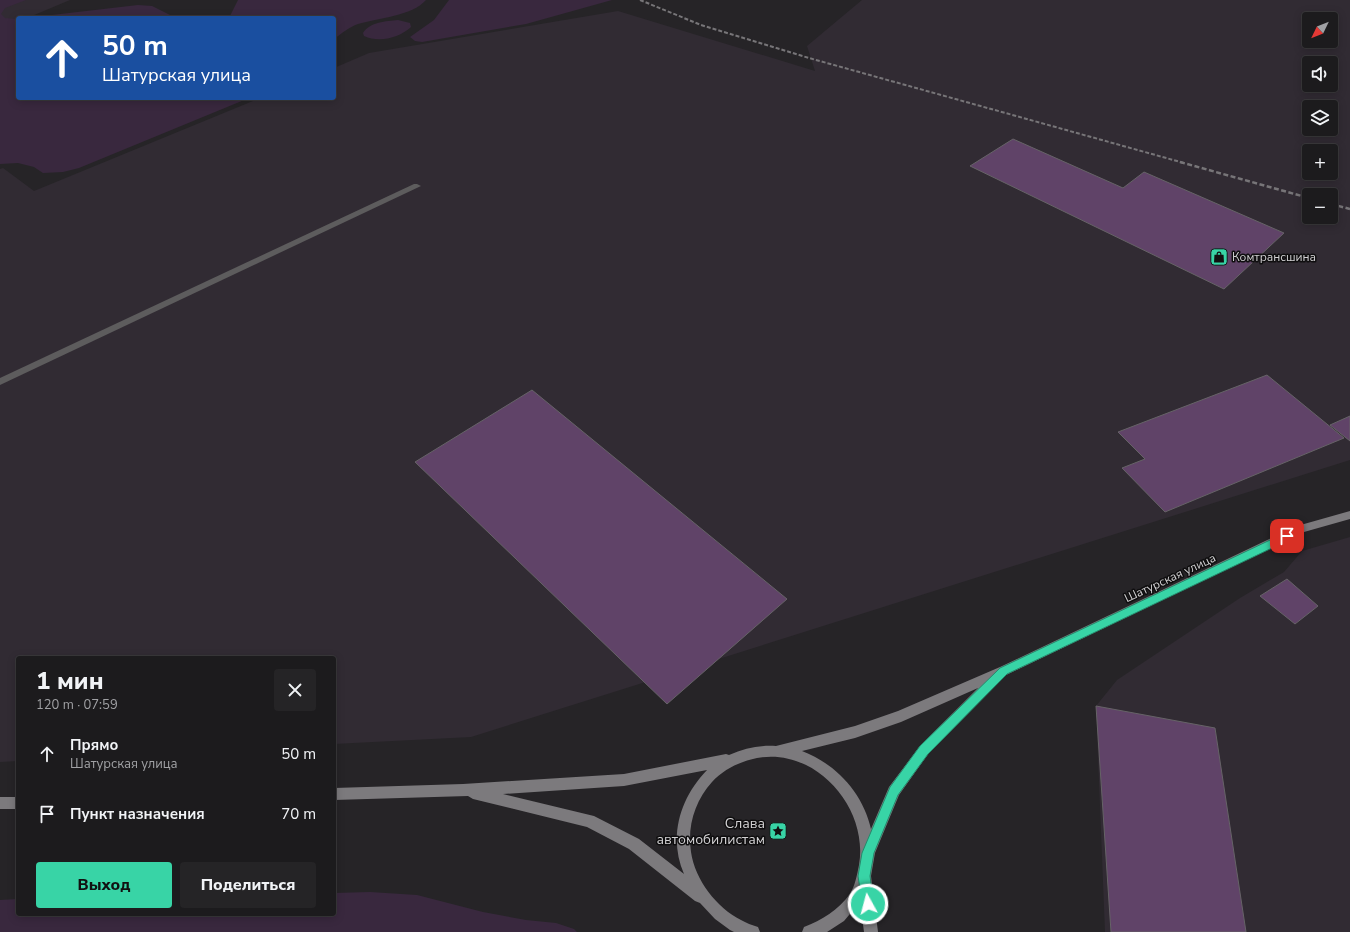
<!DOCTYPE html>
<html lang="ru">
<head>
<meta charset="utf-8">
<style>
	body { margin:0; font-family:"Nunito Sans",sans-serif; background:#252426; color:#f1f3f6; height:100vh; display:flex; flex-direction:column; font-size:15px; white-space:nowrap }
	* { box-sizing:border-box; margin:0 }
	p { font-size:13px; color:#a0a1a4 }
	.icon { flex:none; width:22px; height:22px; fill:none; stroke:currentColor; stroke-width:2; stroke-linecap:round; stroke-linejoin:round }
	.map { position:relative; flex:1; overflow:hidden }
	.drawer { position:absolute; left:16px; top:656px; width:320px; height:260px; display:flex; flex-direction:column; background:#1c1b1d; border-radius:4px; box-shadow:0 2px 10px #0003,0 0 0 1px #3a393b }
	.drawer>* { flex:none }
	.guide { position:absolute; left:16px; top:16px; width:320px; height:84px; border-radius:4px; box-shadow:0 2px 10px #0003,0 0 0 1px #3a393b; background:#1a4fa0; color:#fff; overflow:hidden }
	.needle { width:26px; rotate:227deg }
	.buttons { position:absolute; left:1302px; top:12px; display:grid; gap:8px }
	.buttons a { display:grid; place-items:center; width:36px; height:36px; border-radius:4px; background:#1c1b1d; box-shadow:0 2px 10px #0003,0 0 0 1px #3a393b; font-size:20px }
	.pin { position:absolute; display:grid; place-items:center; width:34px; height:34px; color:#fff; margin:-17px; border-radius:8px; box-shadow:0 2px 6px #0006 }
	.me { position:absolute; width:44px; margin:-22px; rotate:353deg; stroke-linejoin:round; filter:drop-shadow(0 0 3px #0008) }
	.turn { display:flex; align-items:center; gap:14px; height:84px; padding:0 20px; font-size:18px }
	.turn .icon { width:52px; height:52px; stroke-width:2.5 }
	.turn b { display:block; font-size:28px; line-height:34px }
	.round { display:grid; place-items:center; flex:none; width:42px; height:42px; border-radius:4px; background:#252426 }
	.summary { display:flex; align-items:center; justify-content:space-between; height:68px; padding:0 20px }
	h1 { font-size:24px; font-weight:800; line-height:30px }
	.button { display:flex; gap:8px; margin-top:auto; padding:8px 20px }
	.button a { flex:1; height:46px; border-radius:4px; background:#38d4a6; color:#111; font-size:16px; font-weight:800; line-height:46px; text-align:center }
	.button a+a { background:#252426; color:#f1f3f6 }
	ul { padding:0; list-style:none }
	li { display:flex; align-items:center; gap:12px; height:60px; padding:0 20px }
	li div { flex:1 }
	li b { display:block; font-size:15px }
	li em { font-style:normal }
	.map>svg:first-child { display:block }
	.built { fill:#312b33; fill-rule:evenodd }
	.green { fill:#39283e }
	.building { fill:#604368; stroke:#666367 }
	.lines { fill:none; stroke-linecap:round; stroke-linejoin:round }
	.service { fill:#5d5c5d; fill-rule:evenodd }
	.secondary { fill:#7c7a7d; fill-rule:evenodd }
	.rail-far1 { stroke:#777578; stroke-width:2; stroke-dasharray:4 2; stroke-linecap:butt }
	.rail { stroke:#777578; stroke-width:2.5; stroke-dasharray:5 2.5; stroke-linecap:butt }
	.route { fill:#38d4a6; stroke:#248a6c }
	.labels { text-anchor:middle; stroke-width:3; stroke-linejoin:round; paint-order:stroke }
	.poi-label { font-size:12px; fill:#d2d1d3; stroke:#0f0e0f; text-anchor:start }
	.street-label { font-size:12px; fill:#d2d1d3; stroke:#0f0e0f }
	.near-poi-label { font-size:14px; fill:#d2d1d3; stroke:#0f0e0f; text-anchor:end }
</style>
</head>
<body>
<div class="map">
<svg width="1350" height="932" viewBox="0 0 1350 932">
	<rect width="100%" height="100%" fill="#262427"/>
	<!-- built -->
	<g class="built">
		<polygon points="0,0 70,0 27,18 18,18 18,22 0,30"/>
		<path d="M862 0H1350V460L471 737 334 744V658H18V761L0 762V169L3 168 34 191 260 98H334V68L369 53 618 11 815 71 807 46ZM1309 19H1331V41H1309ZM1309 63H1331V85H1309ZM1309 107H1331V129H1309ZM1309 151H1331V173H1309ZM1309 195H1331V217H1309Z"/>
		<polygon points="1350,537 1350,932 1105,932 1096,706 1117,680 1240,598 1284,572 1302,551"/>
	</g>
	<!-- green -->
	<g class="green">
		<polygon points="0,0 26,0 5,8 1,14 5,18 18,19 18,98 249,98 79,168 63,172 43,173 34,167 18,163 0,164"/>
		<path d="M238 0H426C412 16 378 18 358 24 349 27 341 34 334 39V18H229Z"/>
		<polygon points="449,0 612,0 526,24 422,42 415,41 410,37 434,20"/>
		<polygon points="138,5 152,6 176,18 26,18"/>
		<path d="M398 20 410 23 411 27C399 38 379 43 364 36L363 33C370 22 386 21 398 20Z"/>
		<polygon points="370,892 417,895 483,912 526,920 556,923 574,929 577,932 0,932 0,900 18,899 18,914 334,914 334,893"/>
	</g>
	<!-- building -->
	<g class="building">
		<polygon points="1013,139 1123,188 1144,172 1284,233 1224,289 970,166"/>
		<polygon points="1267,375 1344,438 1165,512 1122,468 1145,459 1118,432"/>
		<polygon points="532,390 787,599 667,704 415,462"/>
		<polygon points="1350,416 1350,441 1330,425"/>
		<polygon points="1287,579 1318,606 1295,624 1260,596"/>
		<polygon points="1096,706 1215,728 1246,932 1111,932"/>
	</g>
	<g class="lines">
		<!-- service -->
		<polygon class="service" points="414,184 417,184 421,186 0,385 0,378"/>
		<!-- secondary -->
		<g class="secondary">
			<path d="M1350 511V519L1304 532 1004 676 928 754 899 795 875 853 871 876 878 932H864L860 902 844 921 827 932H802L804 927C822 920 838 910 850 894 855 886 857 875 859 865 869 808 816 747 757 758 739 762 724 769 712 782 695 801 687 826 691 852 695 880 717 908 741 920 746 923 752 925 758 927L760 932H734L730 930 715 919 700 903 695 901 629 849 587 827 473 799 468 796 334 800V788L463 784 624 774 726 754 729 755C745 748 759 745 776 746L855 726 898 711 1000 667 1297 526ZM978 688 920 746 889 787 871 829C863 793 836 764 802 751L855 738 901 722ZM707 770C680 798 668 837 684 874L639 839 594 816 503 794 624 786Z"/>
			<rect x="0" y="797" width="18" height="12"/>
		</g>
		<!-- rail-far1 -->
		<polyline class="rail-far1" points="640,0 701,25 809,58 1184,163"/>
		<!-- rail -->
		<g class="rail">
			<polyline points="1180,162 1309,198"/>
			<polyline points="1331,204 1350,209"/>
		</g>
	</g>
	<!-- route -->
	<polygon class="route" points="1287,532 1291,533 1292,536 1291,539 1007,674 928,754 898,795 874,853 870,876 874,904 872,909 868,911 863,909 858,876 862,853 890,787 920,746 1000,668"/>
	<!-- icons -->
	<defs>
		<symbol id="shop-square" viewBox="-11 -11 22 22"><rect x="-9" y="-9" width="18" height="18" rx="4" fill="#38d4a6" stroke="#0f0e0f"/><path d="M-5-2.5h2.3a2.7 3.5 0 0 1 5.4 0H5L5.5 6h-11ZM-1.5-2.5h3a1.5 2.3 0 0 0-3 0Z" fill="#111"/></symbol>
		<symbol id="sight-square" viewBox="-11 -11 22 22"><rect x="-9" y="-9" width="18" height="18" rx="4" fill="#38d4a6" stroke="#0f0e0f"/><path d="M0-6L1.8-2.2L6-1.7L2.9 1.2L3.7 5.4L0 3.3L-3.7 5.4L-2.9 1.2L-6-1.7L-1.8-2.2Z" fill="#111"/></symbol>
	</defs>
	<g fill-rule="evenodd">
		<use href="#shop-square" x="1209" y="247" width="20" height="20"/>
		<use href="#sight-square" x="768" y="821" width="20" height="20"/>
	</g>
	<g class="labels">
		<!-- poi labels -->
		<g class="poi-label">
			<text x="1232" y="261">Комтрансшина</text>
		</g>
		<!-- street labels -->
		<g class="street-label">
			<text transform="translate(1170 578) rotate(-25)" y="4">Шатурская улица</text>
		</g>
		<!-- near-poi labels -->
		<g class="near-poi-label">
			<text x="765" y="828">Слава<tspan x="765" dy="16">автомобилистам</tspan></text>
		</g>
	</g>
</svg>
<div class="buttons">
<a><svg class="needle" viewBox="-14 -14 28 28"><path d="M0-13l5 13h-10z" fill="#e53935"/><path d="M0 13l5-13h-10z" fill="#a0a1a4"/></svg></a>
<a><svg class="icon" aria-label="sound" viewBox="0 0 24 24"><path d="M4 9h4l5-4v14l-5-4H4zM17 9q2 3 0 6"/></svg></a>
<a><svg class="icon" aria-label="layers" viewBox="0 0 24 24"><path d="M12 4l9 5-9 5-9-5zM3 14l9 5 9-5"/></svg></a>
<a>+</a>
<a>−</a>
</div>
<div class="pin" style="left:1287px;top:536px;background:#d93025"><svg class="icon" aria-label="arrive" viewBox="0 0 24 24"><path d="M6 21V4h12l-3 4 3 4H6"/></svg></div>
<svg class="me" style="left:868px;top:904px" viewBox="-20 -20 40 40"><circle r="17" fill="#38d4a6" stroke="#fff" stroke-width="3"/><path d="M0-11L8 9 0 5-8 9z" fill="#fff"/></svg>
<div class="guide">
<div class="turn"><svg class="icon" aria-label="ahead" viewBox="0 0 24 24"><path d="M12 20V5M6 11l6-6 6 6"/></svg><div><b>50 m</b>Шатурская улица</div></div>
</div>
<section class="drawer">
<div class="summary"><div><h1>1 мин</h1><p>120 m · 07:59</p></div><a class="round"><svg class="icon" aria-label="close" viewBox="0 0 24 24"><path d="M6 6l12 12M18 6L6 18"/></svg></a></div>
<ul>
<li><svg class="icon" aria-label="ahead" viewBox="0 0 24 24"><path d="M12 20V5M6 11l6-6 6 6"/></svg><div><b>Прямо</b><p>Шатурская улица</p></div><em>50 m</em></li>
<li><svg class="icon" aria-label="arrive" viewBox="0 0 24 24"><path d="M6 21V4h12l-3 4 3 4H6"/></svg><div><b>Пункт назначения</b></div><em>70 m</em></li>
</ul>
<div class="button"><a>Выход</a><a>Поделиться</a></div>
</section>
</div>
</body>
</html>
